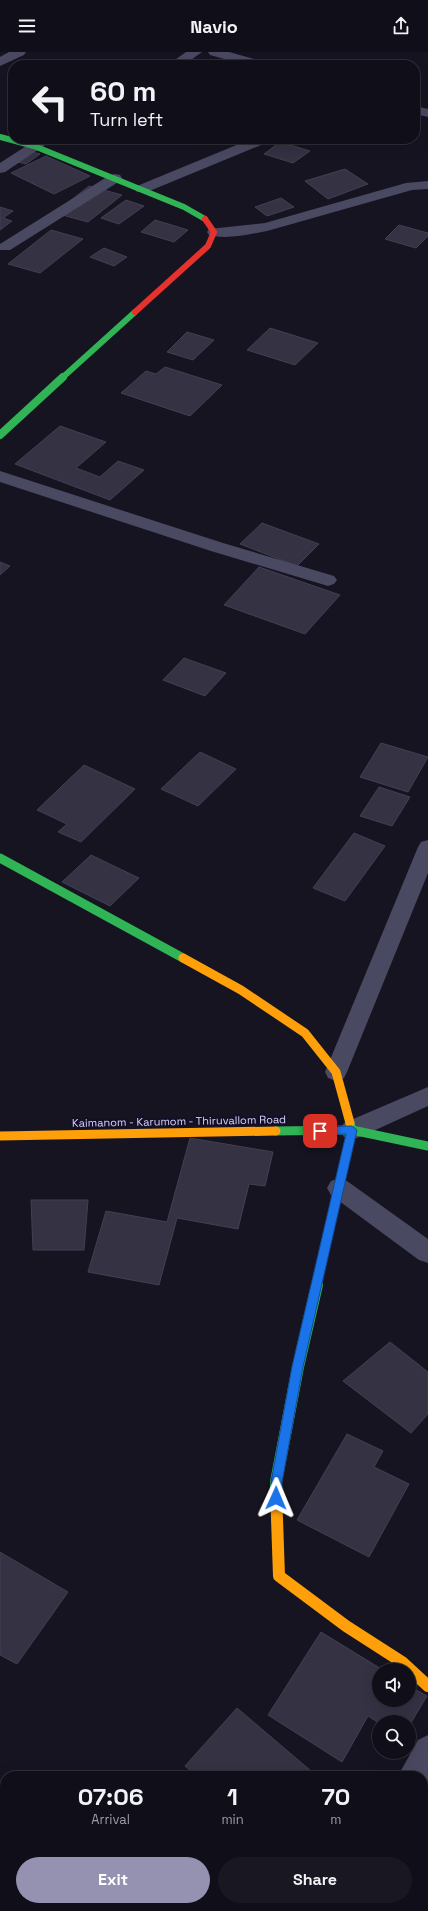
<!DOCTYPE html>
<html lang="en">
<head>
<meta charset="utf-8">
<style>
	body { margin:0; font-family:"Space Grotesk",sans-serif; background:#191822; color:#f1f3f6; height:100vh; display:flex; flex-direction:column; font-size:15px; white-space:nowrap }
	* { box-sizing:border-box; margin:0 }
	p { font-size:13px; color:#9c9ca2 }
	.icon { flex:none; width:22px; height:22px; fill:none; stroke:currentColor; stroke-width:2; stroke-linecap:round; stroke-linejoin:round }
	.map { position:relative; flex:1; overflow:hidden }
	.side { position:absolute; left:0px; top:1719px; width:428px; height:140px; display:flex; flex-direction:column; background:#100f19; border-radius:16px 16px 0 0; box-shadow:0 4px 16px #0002,0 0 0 1px #302f38 }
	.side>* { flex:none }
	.top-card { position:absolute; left:8px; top:8px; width:412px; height:84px; border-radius:16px; box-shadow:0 4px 16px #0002,0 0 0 1px #302f38; background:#100f19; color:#f1f3f6; overflow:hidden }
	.tools { position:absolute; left:372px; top:1611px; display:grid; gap:8px }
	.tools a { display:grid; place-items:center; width:44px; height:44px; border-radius:50%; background:#100f19; box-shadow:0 4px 16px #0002,0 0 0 1px #302f38; font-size:20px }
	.pin { position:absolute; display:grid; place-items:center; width:34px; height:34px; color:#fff; margin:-17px; border-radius:8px; box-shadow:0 2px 6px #0006 }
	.me { position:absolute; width:44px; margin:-22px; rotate:1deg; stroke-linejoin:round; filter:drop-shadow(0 0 3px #0008) }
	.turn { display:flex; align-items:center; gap:14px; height:84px; padding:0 16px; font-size:18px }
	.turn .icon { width:52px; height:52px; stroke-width:2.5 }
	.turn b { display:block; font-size:28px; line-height:34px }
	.eta { display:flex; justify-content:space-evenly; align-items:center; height:68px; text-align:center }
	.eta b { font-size:24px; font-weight:600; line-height:28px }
	.cta { display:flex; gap:8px; margin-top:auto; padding:8px 16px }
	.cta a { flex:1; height:46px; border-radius:24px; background:#9591b1; color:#fff; font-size:16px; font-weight:600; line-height:46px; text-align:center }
	.cta a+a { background:#191822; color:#f1f3f6 }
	header { display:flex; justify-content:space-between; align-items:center; height:52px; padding:0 16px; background:#100f19; font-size:18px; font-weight:600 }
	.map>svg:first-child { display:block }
	.building { fill:#343243; stroke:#433f54 }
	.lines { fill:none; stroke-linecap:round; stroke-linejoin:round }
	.street { fill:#4a4962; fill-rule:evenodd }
	.fast-far3 { stroke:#30b455; stroke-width:6 }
	.fast-far2 { stroke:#30b455; stroke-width:8 }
	.fast-far1 { stroke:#30b455; stroke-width:9 }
	.fast { stroke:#30b455; stroke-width:12 }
	.slow-far1 { stroke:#ff9f0a; stroke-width:9 }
	.slow { stroke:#ff9f0a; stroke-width:12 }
	.jam { stroke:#e5322d; stroke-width:6 }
	.route { fill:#1a73e8; stroke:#114b97 }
	.labels { text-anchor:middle; stroke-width:4; stroke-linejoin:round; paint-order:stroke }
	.street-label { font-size:11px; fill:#d9d4ff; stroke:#130f26 }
</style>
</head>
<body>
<header><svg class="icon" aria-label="menu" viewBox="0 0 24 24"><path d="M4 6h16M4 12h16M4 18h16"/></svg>Navio<svg class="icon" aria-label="share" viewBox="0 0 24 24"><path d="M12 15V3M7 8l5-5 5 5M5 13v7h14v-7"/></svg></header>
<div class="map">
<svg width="428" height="1859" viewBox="0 0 428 1859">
	<rect width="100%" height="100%" fill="#161421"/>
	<!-- building -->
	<g class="building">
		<polygon points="32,8 44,13 22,13"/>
		<polygon points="280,90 310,99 293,111 264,102"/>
		<polygon points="24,98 40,102 26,112 11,108"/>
		<polygon points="46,104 90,124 54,142 11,121"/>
		<polygon points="345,117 368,132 328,147 305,129"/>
		<polygon points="89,134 122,143 88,170 55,161"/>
		<polygon points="281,146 294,155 267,164 255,155"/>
		<polygon points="126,148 144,154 119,172 101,166"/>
		<polygon points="0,155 13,159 3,166 12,169 0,178"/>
		<polygon points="155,168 188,178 174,190 141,180"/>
		<polygon points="399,173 428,181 428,184 416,196 385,187"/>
		<polygon points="51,178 83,187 40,221 8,212"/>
		<polygon points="104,196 127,205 114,214 90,205"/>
		<polygon points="270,276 318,291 295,313 247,298"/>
		<polygon points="187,280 214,288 193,308 167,300"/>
		<polygon points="165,315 222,333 190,364 121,341 146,319 156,322"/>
		<polygon points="60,374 106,390 76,416 100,425 118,409 144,418 110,448 15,412"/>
		<polygon points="262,471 319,492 297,514 240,492"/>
		<polygon points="0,510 10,514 0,523"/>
		<polygon points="259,515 340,543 305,582 224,553"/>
		<polygon points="184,606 226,621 205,644 163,628"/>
		<polygon points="381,691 428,705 408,740 360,725"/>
		<polygon points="200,700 236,717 198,754 161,737"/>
		<polygon points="84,713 135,737 81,790 58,780 67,772 37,758"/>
		<polygon points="379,735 410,745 392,774 360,764"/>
		<polygon points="354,781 385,794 345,849 313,836"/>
		<polygon points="91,803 139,826 110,854 62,830"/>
		<polygon points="190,1086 273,1100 265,1134 249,1132 238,1177 177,1166 159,1233 88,1220 106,1159 167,1170"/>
		<polygon points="31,1148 88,1148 84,1198 33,1198"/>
		<polygon points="390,1290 428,1320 428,1362 411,1381 343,1329"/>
		<polygon points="347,1382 383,1399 374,1415 409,1432 369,1505 297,1468"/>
		<polygon points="0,1500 68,1540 17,1612 0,1603"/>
		<polygon points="321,1580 383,1618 379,1618 379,1648 409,1648 409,1634 427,1644 409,1674 409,1670 379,1671 368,1664 342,1710 268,1663"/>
		<polygon points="237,1656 317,1724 197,1724 185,1714"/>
		<polygon points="428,1725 428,1819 423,1815 423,1733"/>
	</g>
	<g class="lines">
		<!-- street -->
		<g class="street">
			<polygon points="9,0 26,0 24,3 0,14 0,5"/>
			<polygon points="186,0 202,0 184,13 168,13"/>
			<polygon points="208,0 229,0 265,10 267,13 246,13 210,3"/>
			<polygon points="415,54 428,57 428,65 415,62"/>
			<polygon points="37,87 54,87 5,120 0,121 0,111"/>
			<polygon points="251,87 261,87 263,90 261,93 147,140 137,140 135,137 137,134"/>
			<polygon points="115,122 120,123 122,126 120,129 10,198 0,198 0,192 110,123"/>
			<path d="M428 129V137L412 138 267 179C249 182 227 188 209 183L207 180 209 177 265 171 406 131Z"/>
			<polygon points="0,419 223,491 334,524 337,528 334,532 328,534 211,499 0,430"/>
			<polygon points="428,788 428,821 347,1020 344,1026 336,1029 328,1026 325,1020 418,795 421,790"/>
			<polygon points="428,1035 428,1054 360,1085 352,1087 344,1085 340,1078 344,1071"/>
			<polygon points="339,1126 347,1129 428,1187 428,1211 419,1208 331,1143 327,1136 331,1129"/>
			<polygon points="428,1683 428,1727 423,1735 423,1724 398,1724 418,1688"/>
			<polygon points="298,1854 330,1854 328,1859 296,1859"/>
		</g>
		<!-- fast-far3 -->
		<g class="fast-far3">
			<polyline points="0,85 34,94 184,155 205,167"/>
			<polyline points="62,326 135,260"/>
		</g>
		<!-- fast-far2 -->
		<polyline class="fast-far2" points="0,383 63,325"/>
		<!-- fast-far1 -->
		<g class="fast-far1">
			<polyline points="0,806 183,906"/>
			<polyline points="276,1079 352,1078 428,1094"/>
			<polyline points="316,1234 352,1078 350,1071"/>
		</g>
		<!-- fast -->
		<polyline class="fast" points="276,1438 276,1430 298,1315 317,1233"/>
		<!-- slow-far1 -->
		<g class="slow-far1">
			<polyline points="183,906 241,938 305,981 336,1020 350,1071"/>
			<polyline points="0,1084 276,1079"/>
		</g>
		<!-- slow -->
		<polyline class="slow" points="276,1438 279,1524 346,1574 402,1610 428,1634"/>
		<!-- jam -->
		<polyline class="jam" points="135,260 208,194 214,180 205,167"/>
	</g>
	<!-- route -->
	<polygon class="route" points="352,1074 357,1078 303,1315 282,1430 282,1446 280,1449 276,1451 273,1449 271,1430 292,1315 346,1082 320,1083 315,1079 320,1075"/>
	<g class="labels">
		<!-- street labels -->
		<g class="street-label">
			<text transform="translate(179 1069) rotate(-1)" y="4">Kaimanom - Karumom - Thiruvallom Road</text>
		</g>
	</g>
</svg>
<div class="tools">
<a><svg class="icon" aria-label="sound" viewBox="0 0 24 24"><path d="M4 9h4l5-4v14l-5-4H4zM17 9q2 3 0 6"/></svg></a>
<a><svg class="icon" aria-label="search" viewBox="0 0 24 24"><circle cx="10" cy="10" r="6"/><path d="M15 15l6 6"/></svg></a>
</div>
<div class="pin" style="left:320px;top:1079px;background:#d93025"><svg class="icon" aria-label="arrive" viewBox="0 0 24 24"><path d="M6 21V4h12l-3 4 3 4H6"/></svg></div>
<svg class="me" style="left:276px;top:1446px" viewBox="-20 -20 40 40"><path d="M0-17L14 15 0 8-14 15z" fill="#1a73e8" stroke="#fff" stroke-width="4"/></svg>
<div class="top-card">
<div class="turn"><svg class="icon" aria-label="left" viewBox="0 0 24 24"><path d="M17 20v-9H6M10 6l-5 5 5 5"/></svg><div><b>60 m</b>Turn left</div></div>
</div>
<section class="side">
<div class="eta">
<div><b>07:06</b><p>Arrival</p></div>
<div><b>1</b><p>min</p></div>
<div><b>70</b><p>m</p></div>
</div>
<div class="cta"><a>Exit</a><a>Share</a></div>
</section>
</div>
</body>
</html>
